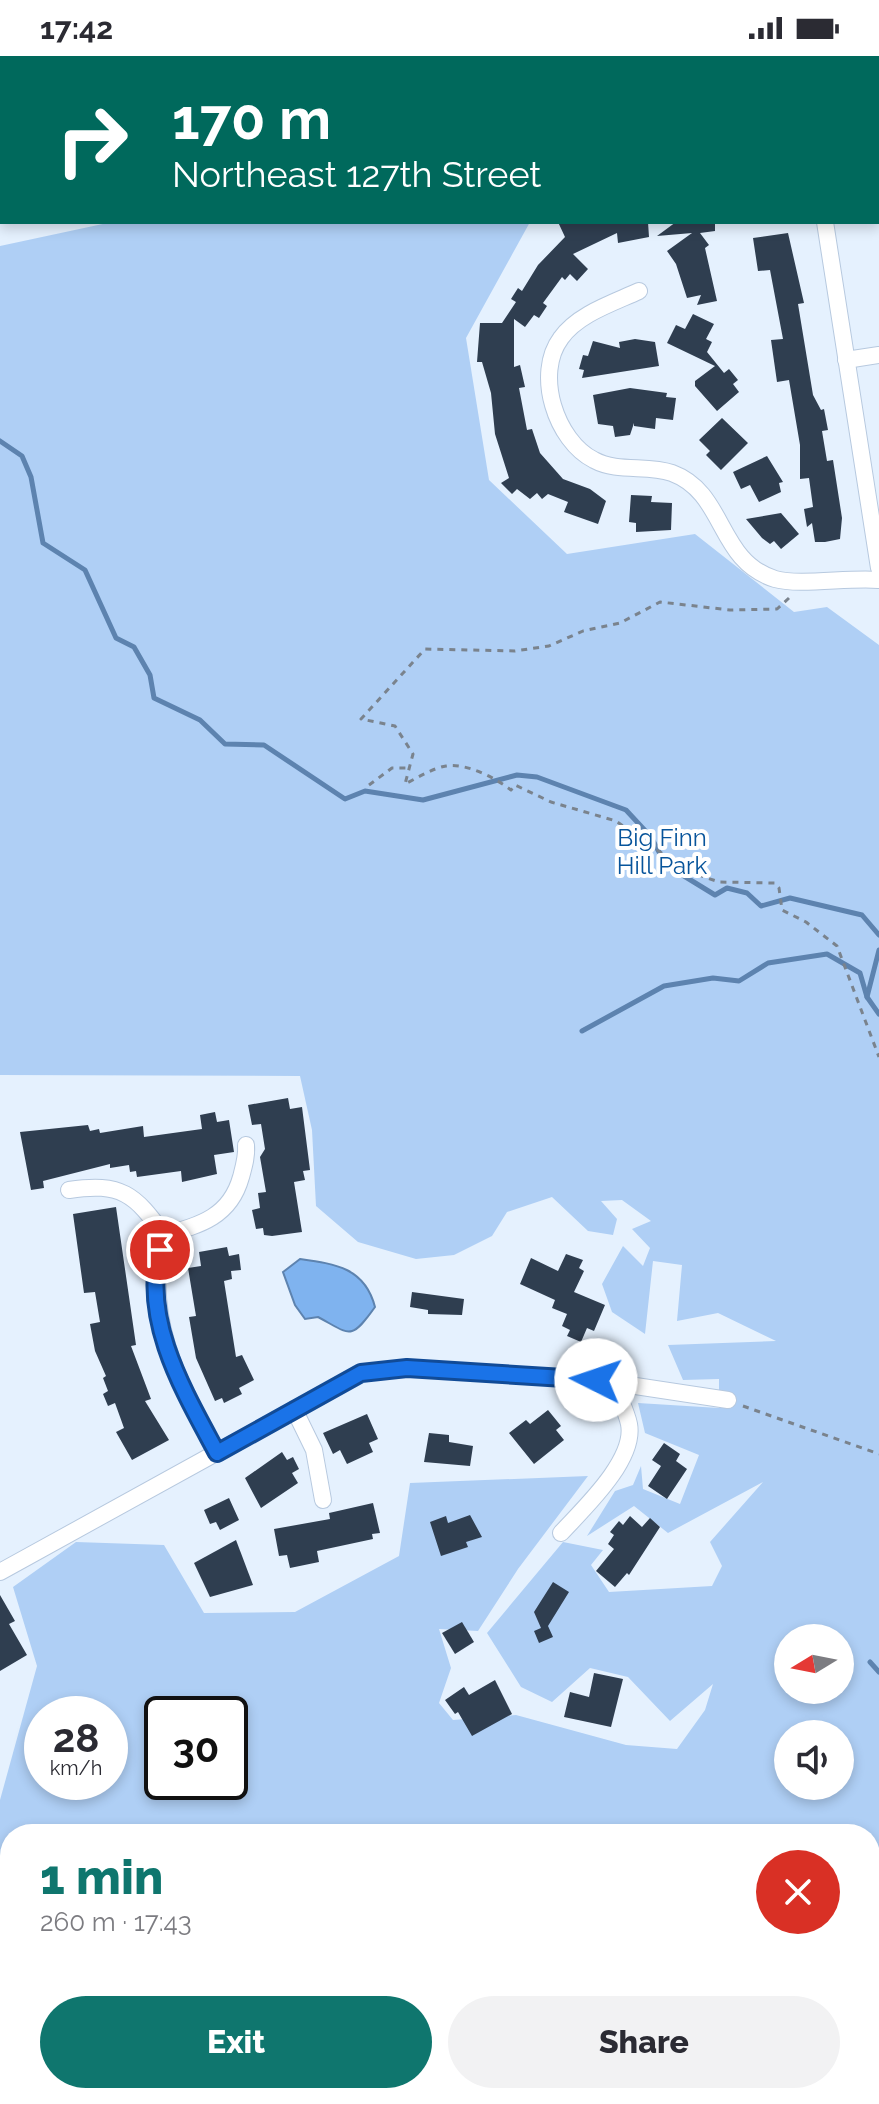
<!DOCTYPE html>
<html lang="en">
<head>
<meta charset="utf-8">
<style>
	body { margin:0; font-family:Raleway,sans-serif; background:#f2f2f3; color:#2b2b33; height:100vh; display:flex; flex-direction:column; font-size:30px; white-space:nowrap }
	* { box-sizing:border-box; margin:0 }
	p { font-size:26px; color:#7c7c81 }
	.icon { flex:none; width:44px; height:44px; fill:none; stroke:currentColor; stroke-width:2; stroke-linecap:round; stroke-linejoin:round }
	.map { position:relative; flex:1; overflow:hidden }
	.drawer { position:absolute; left:0px; top:1768px; width:880px; height:280px; display:flex; flex-direction:column; background:#fff; border-radius:32px 32px 0 0; box-shadow:0 4px 12px #0003 }
	.drawer>* { flex:none }
	.banner { position:absolute; left:0px; top:0px; width:880px; height:168px; box-shadow:0 4px 12px #0003; background:#00695c; color:#fff; overflow:hidden }
	.needle { width:52px; rotate:260deg }
	.tools { position:absolute; left:774px; top:1568px; display:grid; gap:16px }
	.tools a { display:grid; place-items:center; width:80px; height:80px; border-radius:50%; background:#fff; box-shadow:0 4px 12px #0003; font-size:40px }
	.speed { position:absolute; left:24px; top:1640px; display:flex; gap:16px; font-size:40px; font-weight:700; text-align:center }
	.speed>* { display:grid; place-content:center; width:104px; height:104px; border-radius:50%; background:#fff; box-shadow:0 4px 12px #0003; line-height:1 }
	.speed small { font-size:20px; font-weight:400 }
	.speed .limit { border:4px solid #111; border-radius:12px; background:#fff; color:#111 }
	.pin { position:absolute; display:grid; place-items:center; width:68px; height:68px; color:#fff; margin:-34px; border:4px solid #fff; border-radius:50%; box-shadow:0 2px 8px #0007 }
	.me { position:absolute; width:88px; margin:-44px; rotate:274deg; stroke-linejoin:round; filter:drop-shadow(0 0 6px #0008) }
	.turn { display:flex; align-items:center; gap:28px; height:168px; padding:0 40px; font-size:36px }
	.turn .icon { width:104px; height:104px; stroke-width:2.5 }
	.turn b { display:block; font-size:56px; line-height:68px }
	.round { display:grid; place-items:center; flex:none; width:84px; height:84px; border-radius:42px; background:#f2f2f3 }
	.head { display:flex; align-items:center; justify-content:space-between; height:136px; padding:0 40px }
	h1 { font-size:48px; font-weight:800; line-height:60px; color:#0f766e }
	.action { display:flex; gap:16px; margin-top:auto; padding:16px 40px }
	.action a { flex:1; height:92px; border-radius:48px; background:#0f766e; color:#fff; font-size:32px; font-weight:800; line-height:92px; text-align:center }
	.action a+a { background:#f2f2f3; color:#2b2b33 }
	.status { display:flex; justify-content:space-between; align-items:center; height:56px; padding:0 40px; background:#fff; direction:ltr }
	.status svg { height:22px; fill:currentColor }
	.map>svg:first-child { display:block }
	.green { fill:#afcff5; fill-rule:evenodd }
	.water { fill:#7fb3ef; stroke:#5d83af; stroke-width:2 }
	.lines { fill:none; stroke-linecap:round; stroke-linejoin:round }
	.stream { stroke:#5d83af; stroke-width:5 }
	.building { fill:#2f3e50 }
	.minor-casing { stroke:#b7c9df; stroke-width:18 }
	.major-casing { stroke:#b7c9df; stroke-width:22 }
	.path { stroke:#7a838d; stroke-width:3; stroke-dasharray:6 6; stroke-linecap:butt }
	.minor { stroke:#fff; stroke-width:16 }
	.major { stroke:#fff; stroke-width:20 }
	.route-casing { stroke:#114b97; stroke-width:20 }
	.route { stroke:#1a73e8; stroke-width:14 }
	.labels { text-anchor:middle; stroke-width:8; stroke-linejoin:round; paint-order:stroke }
	.park-label { font-size:24px; fill:#07549b; stroke:#fff }
</style>
</head>
<body>
<div class="status"><b>17:42</b><svg viewBox="0 0 49 12"><path d="M0 12V9h3v3zM5 12V6h3v6zM10 12V3h3v9zM15 12V0h3v12zM26 1h20v11H26zM47 4h2v5h-2z"/></svg></div>
<div class="map">
<svg width="879" height="2048" viewBox="0 0 879 2048">
	<rect width="100%" height="100%" fill="#e5f1fe"/>
	<!-- green -->
	<path class="green" d="M112 166H530L466 282 489 424 567 498 695 478 794 556 827 551 879 589V1929L870 1930V1778H10V2038H548L424 2048H0V1744L37 1610 13 1531 76 1486 164 1489 204 1557 295 1556 399 1500 410 1427 588 1420 518 1513 478 1575 439 1573 451 1612 439 1647 453 1664 516 1659 626 1689 677 1693 705 1654 713 1628 670 1665 628 1621 590 1612 552 1646 521 1631 487 1577 563 1486 603 1494 591 1509 609 1536 712 1530 722 1510 710 1486 763 1426 668 1477 634 1450 587 1480 615 1435 633 1429 641 1410 643 1433 680 1448 699 1399 645 1377 638 1347 719 1352V1323L683 1324 668 1289 776 1285 718 1257 677 1265 682 1209 653 1205 645 1278 612 1256 602 1228 623 1190 643 1210 650 1192 632 1173 651 1165 622 1144 601 1145 617 1163 613 1179 588 1175 552 1141 507 1156 492 1180 454 1199 416 1203 358 1186 316 1150 312 1074 300 1020 0 1019V190ZM788 1582H840V1634H788ZM42 1658H110V1726H42ZM162 1658H230V1726H162ZM788 1678H840V1730H788Z"/>
	<!-- water -->
	<path class="water" d="M300 1203C336 1208 365 1212 375 1251 350 1286 350 1278 318 1261L305 1263 295 1249 283 1216Z"/>
	<g class="lines">
		<!-- stream -->
		<g class="stream">
			<polyline points="0,385 22,400 31,421 43,487 85,514 116,582 134,591 150,619 154,642 200,664 225,688 264,689 345,743 365,735 423,744 517,719 537,721 626,754 651,781 666,809 715,839 727,832 747,837 761,850 790,842 862,859 879,879"/>
			<polyline points="879,894 867,941 879,958"/>
			<polyline points="582,975 664,930 713,922 739,925 768,907 827,898 860,917 867,941"/>
			<polyline points="870,1606 879,1616"/>
		</g>
	</g>
	<!-- building -->
	<g class="building">
		<polygon points="558,166 648,166 649,181 618,187 617,177 573,198 588,213 577,225 570,218 565,224 562,221 543,247 547,250 539,262 534,259 525,271 514,263 514,311 520,309 525,331 519,332 527,374 532,373 540,397 563,423 590,433 606,445 598,468 564,456 568,446 548,438 542,443 537,437 530,443 517,433 512,438 501,427 509,422 495,378 491,337 482,306 477,306 480,267 502,267 516,246 511,243 518,232 522,235 538,209 565,181"/>
		<polygon points="676,166 715,166 715,175 700,177 709,189 705,192 717,245 697,249 701,239 687,242 676,208 667,195 692,177 657,180"/>
		<polygon points="788,177 804,247 798,248 813,339 821,354 824,353 828,374 822,375 827,405 833,404 842,462 840,483 825,486 815,486 812,467 807,471 804,453 813,451 809,422 800,423 800,389 789,324 777,326 771,284 783,283 770,214 758,215 753,182"/>
		<polygon points="693,258 714,268 706,283 712,286 707,296 724,317 729,313 738,324 733,328 739,336 717,355 695,330 695,325 715,310 667,287 676,269 685,273"/>
		<polygon points="635,283 655,286 659,310 582,322 584,314 579,313 583,299 588,300 593,285 620,292 619,286"/>
		<polygon points="630,332 667,337 666,341 676,342 673,364 656,362 655,373 634,370 634,367 630,379 615,381 613,370 598,368 593,339"/>
		<polygon points="722,362 748,387 721,414 706,399 710,395 699,384"/>
		<polygon points="767,400 783,426 779,427 781,436 759,446 750,429 741,433 733,416"/>
		<polygon points="631,439 652,440 651,446 672,447 671,474 636,476 636,467 629,466"/>
		<polygon points="781,457 799,478 781,493 774,485 770,488 762,482 746,463"/>
		<polygon points="288,1042 290,1053 302,1051 310,1114 303,1115 305,1124 294,1126 302,1176 272,1180 264,1179 263,1172 256,1173 252,1154 260,1152 258,1137 266,1136 260,1101 265,1093 261,1068 252,1069 248,1049"/>
		<polygon points="215,1056 217,1066 229,1064 234,1096 214,1099 217,1118 182,1126 181,1115 137,1121 136,1115 130,1116 129,1109 110,1112 110,1108 43,1125 44,1132 31,1134 20,1076 88,1069 90,1075 99,1073 100,1077 143,1070 144,1081 202,1073 200,1059"/>
		<polygon points="116,1151 136,1289 131,1290 151,1343 145,1345 169,1384 132,1404 116,1376 124,1372 115,1347 108,1350 103,1338 108,1335 103,1322 106,1320 95,1295 90,1268 100,1266 95,1236 84,1237 73,1158"/>
		<polygon points="227,1191 229,1200 239,1198 241,1214 231,1215 232,1223 224,1225 236,1301 242,1299 254,1324 239,1332 242,1338 224,1347 222,1342 215,1345 196,1302 189,1261 196,1260 188,1212 201,1210 199,1196"/>
		<polygon points="566,1198 583,1204 579,1212 584,1215 574,1236 605,1249 594,1275 587,1272 581,1286 567,1280 570,1274 562,1270 567,1258 552,1252 555,1244 520,1228 531,1202 558,1215"/>
		<polygon points="412,1236 464,1243 462,1259 428,1258 428,1254 410,1251"/>
		<polygon points="548,1354 561,1370 556,1374 564,1384 534,1408 509,1377 526,1364 530,1368"/>
		<polygon points="367,1358 378,1383 369,1387 373,1396 347,1408 340,1394 333,1398 323,1377"/>
		<polygon points="429,1377 449,1379 449,1386 473,1390 470,1410 424,1406"/>
		<polygon points="664,1387 680,1398 676,1405 687,1413 667,1443 648,1430 661,1410 652,1404"/>
		<polygon points="282,1396 287,1404 293,1401 299,1413 292,1417 298,1427 261,1452 245,1422"/>
		<polygon points="229,1442 239,1464 220,1474 216,1466 210,1468 204,1454"/>
		<polygon points="373,1447 380,1477 372,1478 373,1483 317,1495 319,1506 290,1512 287,1499 279,1500 274,1473 330,1463 329,1457"/>
		<polygon points="470,1459 482,1481 466,1486 468,1491 441,1500 430,1466 446,1460 448,1467"/>
		<polygon points="630,1460 642,1471 650,1462 660,1471 629,1519 627,1517 615,1531 596,1515 614,1493 608,1488 614,1479 610,1476 619,1465 623,1469"/>
		<polygon points="236,1484 253,1529 210,1541 194,1507"/>
		<polygon points="553,1526 569,1536 548,1570 553,1581 539,1587 534,1575 541,1572 534,1556"/>
		<polygon points="0,1539 15,1565 9,1568 27,1599 0,1615"/>
		<polygon points="462,1566 474,1586 455,1598 442,1577"/>
		<polygon points="594,1617 623,1623 611,1671 564,1661 570,1636 589,1641"/>
		<polygon points="495,1624 512,1658 472,1680 458,1656 455,1658 445,1644 464,1631 469,1639"/>
	</g>
	<g class="lines">
		<defs>
			<g id="minor">
				<polyline points="410,0 410,2"/>
				<polyline points="551,0 551,2"/>
				<polyline points="825,166 879,512"/>
				<path d="M639 235C613 247 578 258 561 282 534 318 556 385 594 404 618 417 648 408 672 417 726 437 717 505 775 523 799 530 851 521 879 524"/>
				<polyline points="846,304 879,299"/>
				<path d="M69 1134C121 1126 135 1138 164 1179"/>
				<path d="M164 1179C142 1261 179 1326 217 1397"/>
				<path d="M164 1179C200 1169 230 1161 241 1121 244 1110 247 1100 246 1089"/>
				<polyline points="294,1353 314,1394 323,1444"/>
				<path d="M561 1477C583 1453 636 1404 629 1368 626 1354 618 1340 614 1326"/>
				<polyline points="0,1516 361,1317 407,1312 596,1324 728,1344"/>
				<polyline points="870,1991 879,1989"/>
				<polyline points="570,2048 665,2038"/>
			</g>
			<g id="major">
				<polyline points="0,15 2,15"/>
				<polyline points="878,134 879,134"/>
			</g>
		</defs>
		<!-- minor casing -->
		<use href="#minor" class="minor-casing"/>
		<!-- major casing -->
		<use href="#major" class="major-casing"/>
		<!-- path -->
		<g class="path">
			<polyline points="229,0 229,2"/>
			<polyline points="621,2 622,0"/>
			<path d="M789 542 777 553 730 554 660 546 620 567 583 575 549 590 515 595 425 593 361 663 395 670 413 698 405 728C417 722 433 712 446 710 468 707 495 722 511 734L515 729 551 746 616 765 687 815 719 826 775 827 779 832 782 854 806 866 837 890 879 1001"/>
			<polyline points="369,729 392,712 410,712"/>
			<polyline points="743,1350 879,1398"/>
			<polyline points="870,1817 879,1811"/>
			<polyline points="49,2044 54,2038"/>
		</g>
		<!-- minor -->
		<use href="#minor" class="minor"/>
		<!-- major -->
		<use href="#major" class="major"/>
	</g>
	<g class="lines">
		<defs>
			<path id="route" d="M160 1194C141 1265 185 1337 217 1397L361 1317 407 1312 596 1324"/>
		</defs>
		<!-- route casing -->
		<use href="#route" class="route-casing"/>
		<!-- route -->
		<use href="#route" class="route"/>
	</g>
	<g class="labels">
		<!-- park labels -->
		<g class="park-label">
			<text x="662" y="790">Big Finn<tspan x="662" dy="28">Hill Park</tspan></text>
		</g>
	</g>
</svg>
<div class="tools">
<a><svg class="needle" viewBox="-14 -14 28 28"><path d="M0-13l5 13h-10z" fill="#e53935"/><path d="M0 13l5-13h-10z" fill="#7c7c81"/></svg></a>
<a><svg class="icon" aria-label="sound" viewBox="0 0 24 24"><path d="M4 9h4l5-4v14l-5-4H4zM17 9q2 3 0 6"/></svg></a>
</div>
<div class="speed"><div>28<small>km/h</small></div><div class="limit">30</div></div>
<div class="pin" style="left:160px;top:1194px;background:#d93025"><svg class="icon" aria-label="arrive" viewBox="0 0 24 24"><path d="M6 21V4h12l-3 4 3 4H6"/></svg></div>
<svg class="me" style="left:596px;top:1324px" viewBox="-20 -20 40 40"><circle r="19" fill="#fff"/><path d="M0-13L10 11 0 6-10 11z" fill="#1a73e8"/></svg>
<div class="banner">
<div class="turn"><svg class="icon" aria-label="right" viewBox="0 0 24 24"><path d="M7 20v-9h11M14 6l5 5-5 5"/></svg><div><b>170 m</b>Northeast 127th Street</div></div>
</div>
<section class="drawer">
<div class="head"><div><h1>1 min</h1><p>260 m · 17:43</p></div><a class="round" style="background:#d93025;color:#fff"><svg class="icon" aria-label="close" viewBox="0 0 24 24"><path d="M6 6l12 12M18 6L6 18"/></svg></a></div>
<div class="action"><a>Exit</a><a>Share</a></div>
</section>
</div>
</body>
</html>
